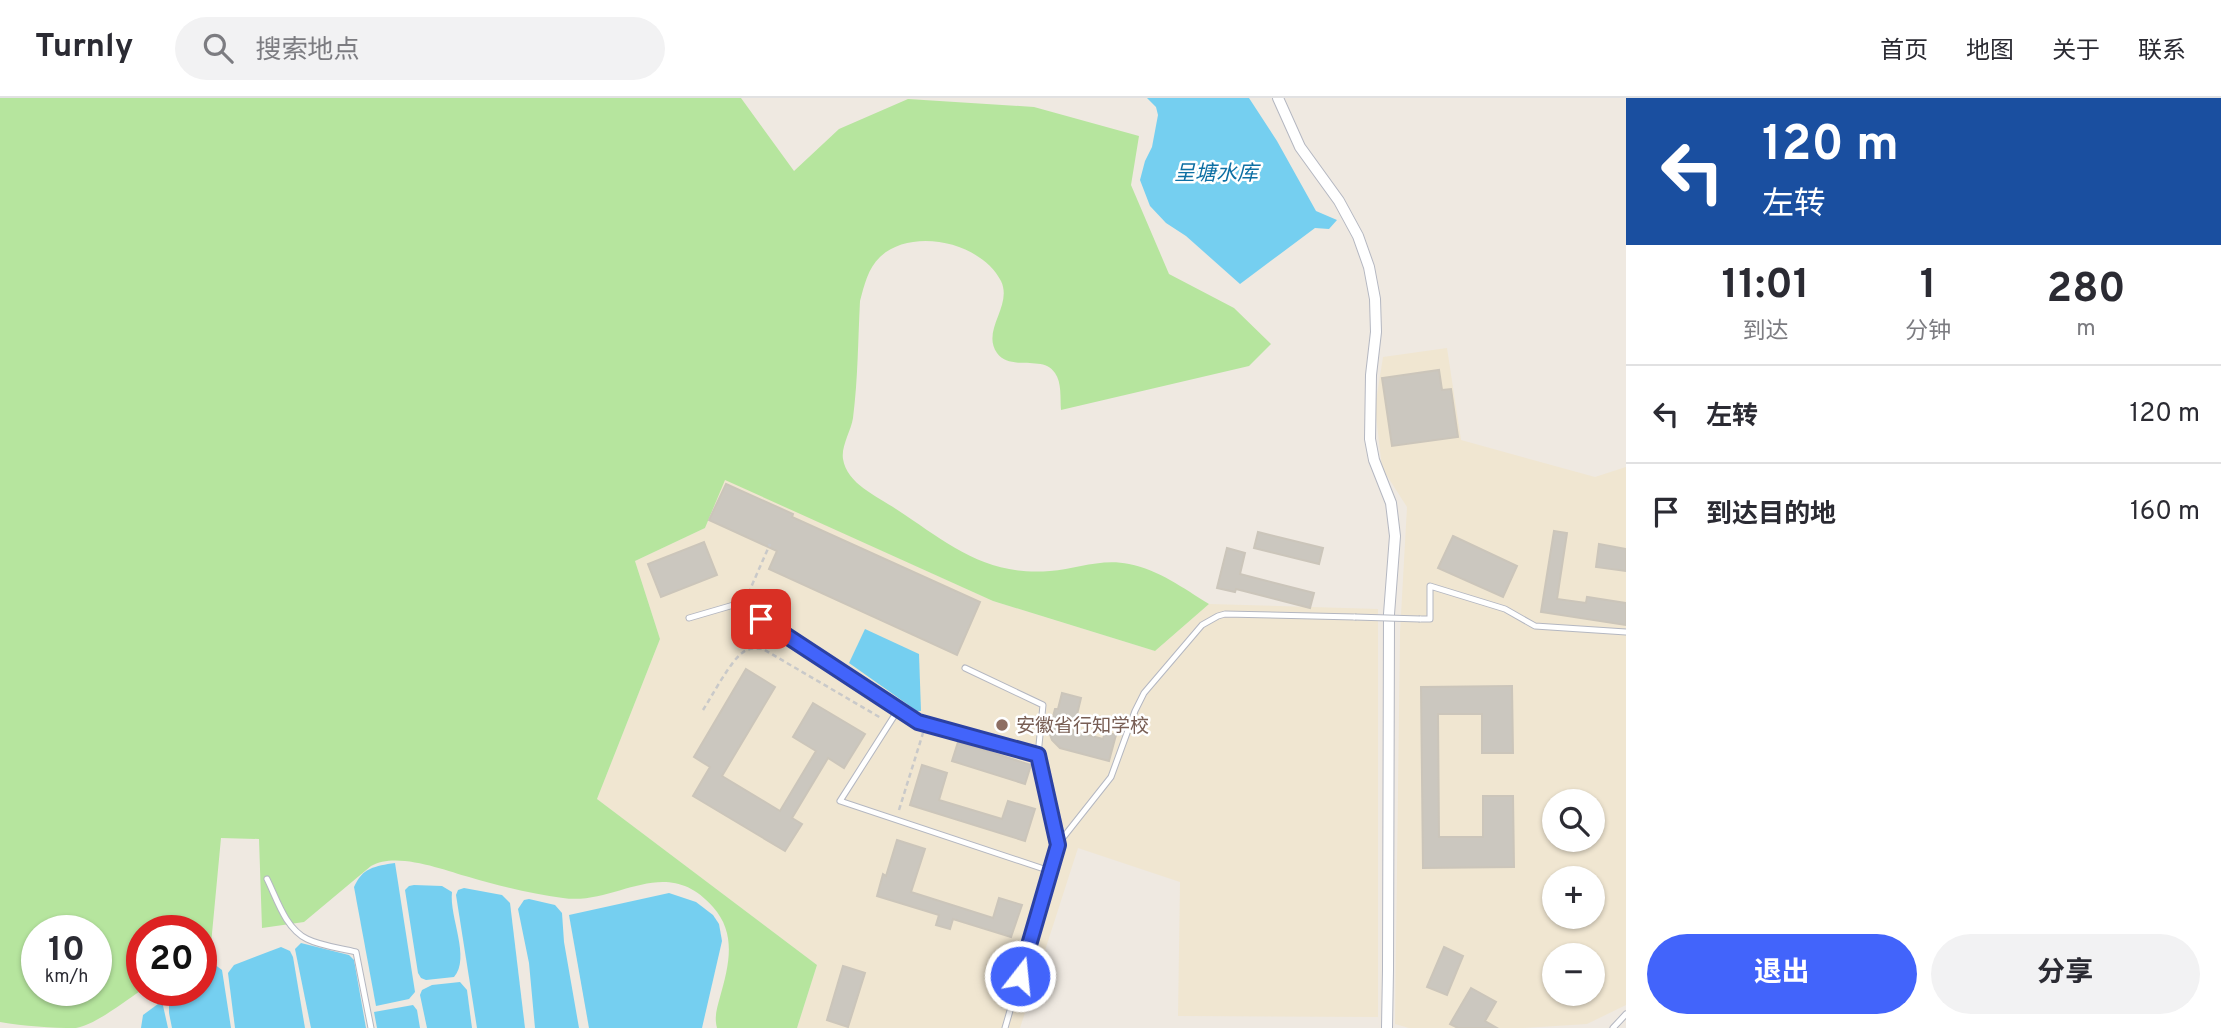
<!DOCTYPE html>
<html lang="zh">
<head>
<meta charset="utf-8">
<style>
	body { margin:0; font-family:Overpass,"Noto Sans SC",sans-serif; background:#f2f2f3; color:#2b2b33; height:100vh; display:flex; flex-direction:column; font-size:26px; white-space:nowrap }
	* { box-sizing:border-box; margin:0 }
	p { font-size:23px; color:#7c7c81 }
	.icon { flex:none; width:38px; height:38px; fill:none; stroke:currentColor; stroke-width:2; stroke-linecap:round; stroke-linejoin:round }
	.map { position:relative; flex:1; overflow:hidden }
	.drawer { display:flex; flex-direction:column; background:#fff; width:595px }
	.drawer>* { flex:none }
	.top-card { background:#1a4fa0; color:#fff; overflow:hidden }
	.fabs { position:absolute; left:1542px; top:691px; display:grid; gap:14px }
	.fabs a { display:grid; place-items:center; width:63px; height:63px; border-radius:50%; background:#fff; box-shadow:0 2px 5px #0004; font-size:35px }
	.speed { position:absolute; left:21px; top:817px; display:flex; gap:14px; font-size:35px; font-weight:700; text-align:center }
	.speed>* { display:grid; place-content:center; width:91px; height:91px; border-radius:50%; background:#fff; box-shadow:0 2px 5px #0004; line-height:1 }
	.speed small { font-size:18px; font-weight:400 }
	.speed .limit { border:10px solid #d22; background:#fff; color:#111 }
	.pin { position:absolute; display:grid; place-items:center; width:60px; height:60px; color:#fff; margin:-30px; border-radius:14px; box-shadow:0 4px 10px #0006 }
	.me { position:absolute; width:77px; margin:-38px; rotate:16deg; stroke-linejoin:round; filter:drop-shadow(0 0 5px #0008) }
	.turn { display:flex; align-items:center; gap:24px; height:147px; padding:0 21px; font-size:32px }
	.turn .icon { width:91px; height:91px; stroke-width:2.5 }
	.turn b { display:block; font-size:49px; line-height:60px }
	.eta { display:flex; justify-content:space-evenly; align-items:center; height:119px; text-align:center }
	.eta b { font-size:42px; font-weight:700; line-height:49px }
	.button { display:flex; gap:14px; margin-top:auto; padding:14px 21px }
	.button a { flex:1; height:80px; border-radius:42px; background:#4264fb; color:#fff; font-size:28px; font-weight:700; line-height:80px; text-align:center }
	.button a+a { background:#f2f2f3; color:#2b2b33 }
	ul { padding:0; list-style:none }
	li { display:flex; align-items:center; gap:21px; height:98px; padding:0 21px; border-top:2px solid #e1e1e2 }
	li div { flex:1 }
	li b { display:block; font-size:26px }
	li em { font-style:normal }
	header { display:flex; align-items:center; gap:42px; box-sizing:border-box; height:98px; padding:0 35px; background:#fff; border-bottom:2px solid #e1e1e2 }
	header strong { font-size:33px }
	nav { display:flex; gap:38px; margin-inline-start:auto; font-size:24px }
	.search { width:490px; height:63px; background:#f2f2f3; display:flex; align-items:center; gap:18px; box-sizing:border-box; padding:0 24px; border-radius:38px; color:#7c7c81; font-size:26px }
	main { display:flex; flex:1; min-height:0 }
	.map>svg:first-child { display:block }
	.education { fill:#f0e6d1; fill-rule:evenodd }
	.green { fill:#b6e59e; fill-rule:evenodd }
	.water { fill:#75cff0 }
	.building { fill:#cbc7bf; stroke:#cbc5ba; stroke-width:2 }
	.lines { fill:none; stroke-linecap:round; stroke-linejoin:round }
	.lane-casing { stroke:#b4b7c1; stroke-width:7 }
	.street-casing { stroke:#b4b7c1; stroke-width:12 }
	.path { stroke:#c9c9c9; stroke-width:2.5; stroke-dasharray:5 3.5; stroke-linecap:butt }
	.lane { stroke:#fff; stroke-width:5 }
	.street { stroke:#fff; stroke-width:10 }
	.lane-bridge-casing { stroke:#b4b7c1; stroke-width:7; stroke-linecap:butt }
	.lane-bridge { stroke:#fff; stroke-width:5 }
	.route-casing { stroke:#2b41a3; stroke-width:18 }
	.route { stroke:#4264fb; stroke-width:12 }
	.education-dot { fill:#8d6e63; stroke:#fff; stroke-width:2.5 }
	.labels { text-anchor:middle; stroke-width:5; stroke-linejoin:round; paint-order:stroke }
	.education-label { font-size:19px; fill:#785e54; stroke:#fff; text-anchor:start }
	.water-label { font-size:21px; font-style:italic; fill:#0d6fa3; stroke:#fff }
</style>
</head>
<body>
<header>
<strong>Turnly</strong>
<div class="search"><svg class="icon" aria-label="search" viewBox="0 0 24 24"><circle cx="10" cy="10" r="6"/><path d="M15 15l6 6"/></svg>搜索地点</div>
<nav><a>首页</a><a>地图</a><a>关于</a><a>联系</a></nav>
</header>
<main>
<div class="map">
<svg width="1626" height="930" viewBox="0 0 1626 930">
	<rect width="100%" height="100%" fill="#efe9e1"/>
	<!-- education -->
	<g class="education">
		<path d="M1447 250 1461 342 1595 379 1626 369V907L1587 926 1523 930H1409L1395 926 1400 535 1407 409 1382 370 1375 309 1383 259ZM1554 704H1592V742H1554ZM1554 780H1592V819H1554ZM1554 858H1592V896H1554Z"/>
		<polygon points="725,381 993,503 1155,553 1209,506 1378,511 1378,919 1178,918 1180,784 1078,750 1020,930 797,930 817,867 597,701 660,541 635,463 705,430"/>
	</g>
	<!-- green -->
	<path class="green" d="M0 0H741L794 73 839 31 908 1 1034 9 1139 38 1131 87 1169 176 1234 210 1271 246 1249 268 1061 312C1060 300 1062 285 1055 275 1043 256 1011 274 997 255 981 232 1013 208 1001 183 981 144 912 129 880 159 868 170 864 188 860 203 858 241 858 282 853 320 851 333 841 348 843 361 847 386 877 398 896 411 948 445 983 478 1050 473 1077 471 1101 460 1129 466 1159 472 1183 490 1209 506L1155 553 993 503 725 382 705 430 635 463 660 541 597 701 817 867 797 930H717C714 919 717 910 720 899 729 867 737 836 713 809 665 754 617 808 563 800 532 796 499 788 469 779 444 772 396 753 371 768L304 824 262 830 259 741 221 740 211 846 201 854V833H142V892C123 904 97 926 76 930 51 930 24 928 0 924ZM37 833H96V892H37Z"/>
	<!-- water -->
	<g class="water">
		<polygon points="1147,0 1249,0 1277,43 1316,113 1337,122 1329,131 1315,130 1240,186 1186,138 1166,125 1150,108 1140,82 1145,63 1152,49 1158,17 1156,9"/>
		<polygon points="865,531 919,556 921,613 917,613 849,565"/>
		<path d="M395 765 415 894 409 901 376 908 354 789C362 770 375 768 395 765Z"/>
		<path d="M414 787 442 788 452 794C449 819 471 860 454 879L426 882 421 880 418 875 405 792 409 788Z"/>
		<polygon points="464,790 502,797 510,805 525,930 477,930 456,797 458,792"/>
		<polygon points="669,795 696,804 713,817 719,826 722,843 702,930 589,930 569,817"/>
		<polygon points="529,801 555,807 562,815 564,844 579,930 535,930 529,865 518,811 524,802"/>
		<polygon points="301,845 349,857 354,862 366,930 311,930 295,851"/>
		<polygon points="281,849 290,853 293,859 305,930 235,930 228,875 234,867"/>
		<polygon points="214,866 222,872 231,930 172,930 169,915 169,894 172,893 201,892 201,871"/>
		<polygon points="460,884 467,892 472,930 427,930 420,897 422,892 432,887"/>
		<polygon points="162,903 168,930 141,930 143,917"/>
		<polygon points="413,907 417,912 420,930 377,930 374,914"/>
	</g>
	<!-- building -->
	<g class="building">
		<polygon points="1439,272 1442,292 1451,291 1458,339 1392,348 1382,280"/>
		<polygon points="726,386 793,416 792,419 980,504 957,557 769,471 777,453 709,422"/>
		<polygon points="1554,433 1567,435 1557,501 1586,505 1587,499 1626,505 1626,527 1541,514"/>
		<polygon points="1258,434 1323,450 1319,466 1254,450"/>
		<polygon points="1453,438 1517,468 1503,499 1438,470"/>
		<polygon points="704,444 717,477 661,499 648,466"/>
		<polygon points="1599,446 1626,451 1626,473 1596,469"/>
		<polygon points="1227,450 1245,455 1240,476 1314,495 1310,510 1236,491 1235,494 1217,490"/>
		<polygon points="746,571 775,589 722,678 780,713 816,653 793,639 813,605 865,636 844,670 828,660 792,720 802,726 785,753 693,698 710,669 694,659"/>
		<polygon points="1512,588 1513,655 1482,655 1482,616 1438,616 1439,739 1483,739 1483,698 1513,698 1514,769 1423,770 1421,589"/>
		<polygon points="1062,595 1081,600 1073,633 1103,641 1105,634 1116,637 1109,663 1060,650 1052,642 1049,634 1055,611 1058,611"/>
		<polygon points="958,644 1031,667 1025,686 952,663"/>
		<polygon points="922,667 947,675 939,702 1002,721 1008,703 1035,711 1025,743 910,707"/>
		<polygon points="897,742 925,751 911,794 993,820 999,800 1022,807 1011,839 953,821 950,831 936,827 939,817 877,798 883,776 886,778"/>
		<polygon points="1444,849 1463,858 1447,897 1427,889"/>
		<polygon points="843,868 865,875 848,929 827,922"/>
		<polygon points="1471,890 1496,904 1485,923 1497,930 1458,930 1450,926"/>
	</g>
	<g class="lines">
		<defs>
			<g id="lane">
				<polyline points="689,520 737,506 798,543 898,612 918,624 1038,657"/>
				<polyline points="1420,521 1430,521 1430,488 1505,511 1535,528 1626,534"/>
				<polyline points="965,570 1043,607 1038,657 1058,746"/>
				<polyline points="898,612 840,703 1050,773"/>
				<path d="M267 781C277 801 285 830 307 841 321 848 340 850 356 854L371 930"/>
				<polyline points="1005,930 1058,746 1111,679 1135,613 1144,595 1202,527 1218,518 1225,516 1355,519"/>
				<polyline points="1613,930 1626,916"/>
			</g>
			<polyline id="street" points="1278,0 1300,49 1339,103 1358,138 1369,169 1375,201 1376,234 1371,277 1370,341 1374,362 1391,405 1395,438 1389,516 1388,872 1387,930"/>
		</defs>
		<!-- lane casing -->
		<use href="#lane" class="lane-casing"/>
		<!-- street casing -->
		<use href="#street" class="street-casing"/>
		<!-- path -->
		<g class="path">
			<polyline points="745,503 770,446"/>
			<path d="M703 612C712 598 730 564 742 555 748 550 755 550 763 551L881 620"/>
			<polyline points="899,712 923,635"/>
		</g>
		<!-- lane -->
		<use href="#lane" class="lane"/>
		<!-- street -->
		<use href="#street" class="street"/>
		<defs>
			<polyline id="lane-bridge" points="1355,519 1420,521"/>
		</defs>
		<!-- lane-bridge casing -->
		<use href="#lane-bridge" class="lane-bridge-casing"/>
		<!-- lane-bridge -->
		<use href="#lane-bridge" class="lane-bridge"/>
	</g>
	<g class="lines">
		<defs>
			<polyline id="route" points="761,521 918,624 1038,657 1058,747 1020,878"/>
		</defs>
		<!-- route casing -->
		<use href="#route" class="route-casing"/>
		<!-- route -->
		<use href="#route" class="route"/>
	</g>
	<!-- markers -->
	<circle class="education-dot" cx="1002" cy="627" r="7"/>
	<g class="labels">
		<!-- education labels -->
		<g class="education-label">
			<text x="1016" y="634">安徽省行知学校</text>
		</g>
		<!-- water labels -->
		<g class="water-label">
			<text x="1216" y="82">呈塘水库</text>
		</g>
	</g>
</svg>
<div class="fabs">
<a><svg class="icon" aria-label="search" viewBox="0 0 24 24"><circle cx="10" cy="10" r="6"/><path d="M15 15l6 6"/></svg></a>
<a>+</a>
<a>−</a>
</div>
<div class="speed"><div>10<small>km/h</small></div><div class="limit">20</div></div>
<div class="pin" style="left:761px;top:521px;background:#d93025"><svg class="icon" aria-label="arrive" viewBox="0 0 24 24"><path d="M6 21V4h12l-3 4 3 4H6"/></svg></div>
<svg class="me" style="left:1020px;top:878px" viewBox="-20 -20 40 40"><circle r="17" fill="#4264fb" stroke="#fff" stroke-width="3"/><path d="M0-11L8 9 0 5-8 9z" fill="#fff"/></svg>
</div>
<section class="drawer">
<div class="top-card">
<div class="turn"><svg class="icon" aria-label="left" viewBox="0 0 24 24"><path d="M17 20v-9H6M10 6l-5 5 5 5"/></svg><div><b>120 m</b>左转</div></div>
</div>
<div class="eta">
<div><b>11:01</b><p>到达</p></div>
<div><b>1</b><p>分钟</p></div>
<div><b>280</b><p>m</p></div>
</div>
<ul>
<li><svg class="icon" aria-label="left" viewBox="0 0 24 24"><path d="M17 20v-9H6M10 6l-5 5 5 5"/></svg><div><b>左转</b></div><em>120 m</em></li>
<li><svg class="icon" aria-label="arrive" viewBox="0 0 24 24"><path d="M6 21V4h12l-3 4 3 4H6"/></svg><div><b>到达目的地</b></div><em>160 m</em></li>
</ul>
<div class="button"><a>退出</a><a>分享</a></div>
</section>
</main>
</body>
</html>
